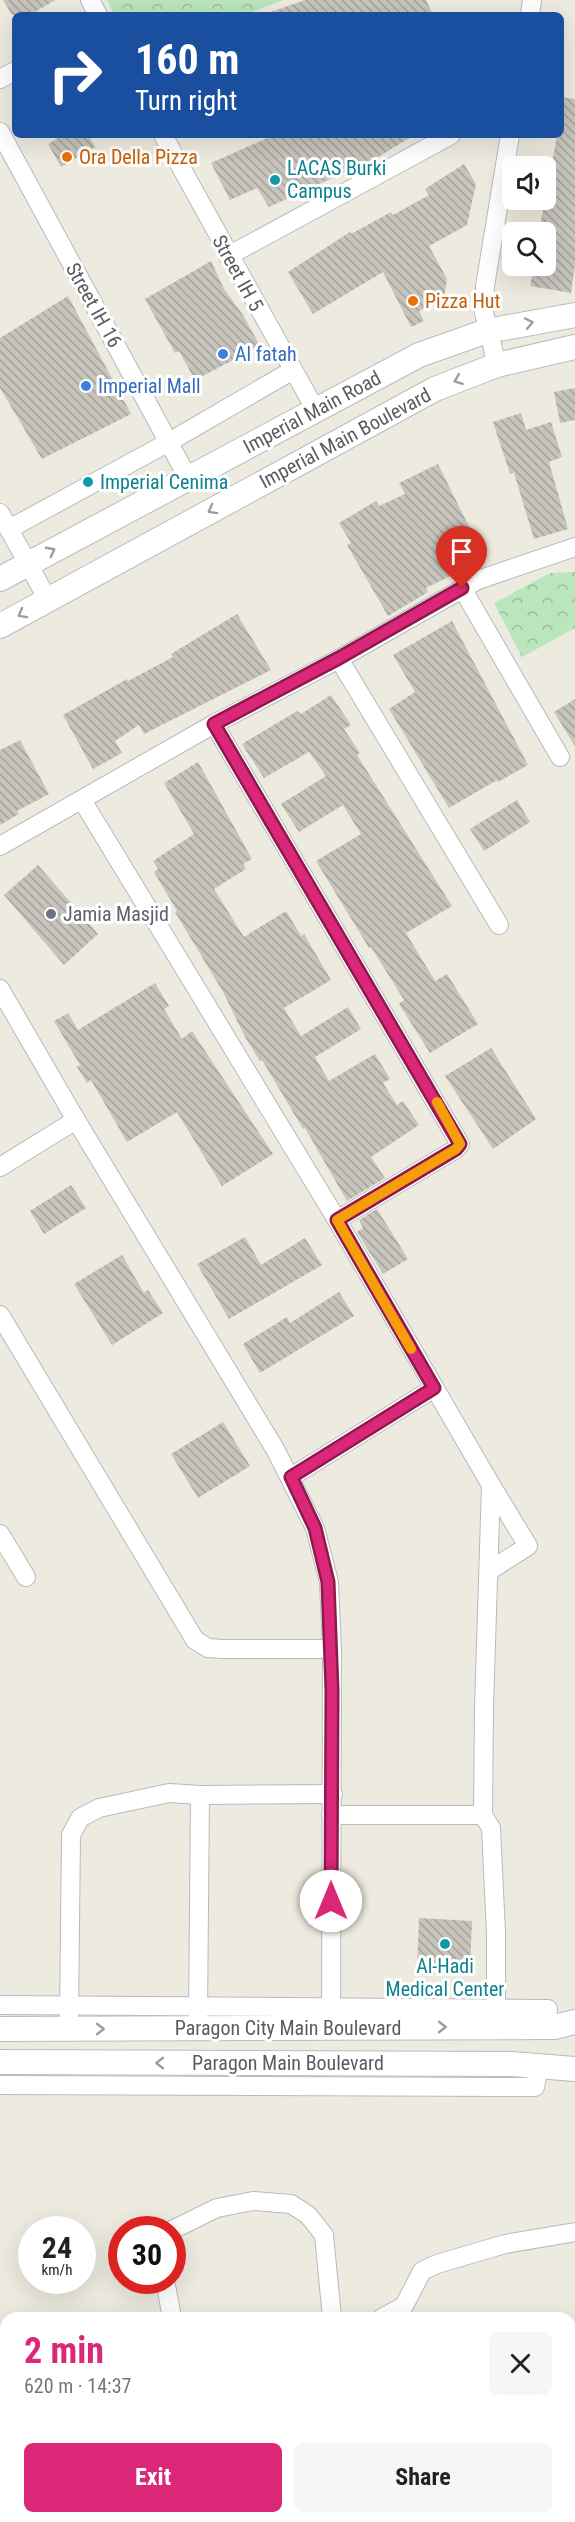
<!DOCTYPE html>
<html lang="en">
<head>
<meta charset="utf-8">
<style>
	body { margin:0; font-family:"Roboto Condensed",sans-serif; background:#f6f6f6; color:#222; height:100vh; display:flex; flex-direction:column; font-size:22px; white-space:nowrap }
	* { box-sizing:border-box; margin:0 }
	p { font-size:20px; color:#767676 }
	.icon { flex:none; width:33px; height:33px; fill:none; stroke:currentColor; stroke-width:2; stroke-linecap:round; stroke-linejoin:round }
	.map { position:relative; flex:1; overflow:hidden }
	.sheet { position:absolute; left:0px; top:2312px; width:576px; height:212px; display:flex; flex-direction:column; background:#fff; border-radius:18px 18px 0 0; box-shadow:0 6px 24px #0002 }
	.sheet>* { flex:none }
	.hud { position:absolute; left:12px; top:12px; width:552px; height:126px; border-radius:9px; box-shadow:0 6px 24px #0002; background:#1a4fa0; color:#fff; overflow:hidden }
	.buttons { position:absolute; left:502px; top:156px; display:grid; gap:12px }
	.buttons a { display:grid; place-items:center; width:54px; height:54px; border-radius:9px; background:#fff; box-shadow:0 6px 24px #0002; font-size:30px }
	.speed { position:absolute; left:18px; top:2216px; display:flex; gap:12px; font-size:30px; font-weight:700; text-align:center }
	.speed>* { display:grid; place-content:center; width:78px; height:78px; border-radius:50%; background:#fff; box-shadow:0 6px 24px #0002; line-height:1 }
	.speed small { font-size:15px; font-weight:400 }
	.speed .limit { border:9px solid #d22; background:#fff; color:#111 }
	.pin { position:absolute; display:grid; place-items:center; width:51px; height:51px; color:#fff; margin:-62px -26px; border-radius:50% 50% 50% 0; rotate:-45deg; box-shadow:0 0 6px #0007 }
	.pin .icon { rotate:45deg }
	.me { position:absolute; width:66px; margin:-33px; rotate:0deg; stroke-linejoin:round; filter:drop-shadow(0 0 4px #0008) }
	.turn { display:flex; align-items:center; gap:21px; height:126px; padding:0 24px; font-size:27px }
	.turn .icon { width:78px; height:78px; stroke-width:2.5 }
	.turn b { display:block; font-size:42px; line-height:51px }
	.round { display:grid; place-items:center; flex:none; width:63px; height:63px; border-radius:9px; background:#f6f6f6 }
	.summary { display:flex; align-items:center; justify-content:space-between; height:102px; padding:0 24px }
	h1 { font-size:36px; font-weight:700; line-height:45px; color:#db2777 }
	.cta { display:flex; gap:12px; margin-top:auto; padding:12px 24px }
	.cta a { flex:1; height:69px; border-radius:9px; background:#db2777; color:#fff; font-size:24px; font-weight:700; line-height:69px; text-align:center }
	.cta a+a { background:#f6f6f6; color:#222 }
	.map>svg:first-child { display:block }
	.park { fill:url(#park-crowns) }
	.building { fill:url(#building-back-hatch) }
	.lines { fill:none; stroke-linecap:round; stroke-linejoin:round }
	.street-casing { stroke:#b7bac0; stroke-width:20 }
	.secondary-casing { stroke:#b8bcc3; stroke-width:26 }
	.street { stroke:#fff; stroke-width:18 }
	.secondary { stroke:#fff; stroke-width:24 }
	.oneway { stroke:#9b9da1 }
	.route-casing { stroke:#8e194d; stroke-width:15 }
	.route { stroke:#db2777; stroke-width:10 }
	.slow { stroke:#f59e0b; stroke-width:10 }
	.food-dot { fill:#e8710a; stroke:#fff; stroke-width:2 }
	.culture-dot { fill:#0f9aa8; stroke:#fff; stroke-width:2 }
	.shop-dot { fill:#3f7fe0; stroke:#fff; stroke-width:2 }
	.worship-dot { fill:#6b7280; stroke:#fff; stroke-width:2 }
	.labels { text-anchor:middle; stroke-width:6; stroke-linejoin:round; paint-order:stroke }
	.food-label { font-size:20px; fill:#c56008; stroke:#fff; text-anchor:start }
	.culture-label { font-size:20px; fill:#0d838f; stroke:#fff; text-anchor:start }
	.street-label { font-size:20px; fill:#585c62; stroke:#fff }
	.shop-label { font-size:20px; fill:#366cbe; stroke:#fff; text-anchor:start }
	.worship-label { font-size:20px; fill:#5b616d; stroke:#fff; text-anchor:start }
</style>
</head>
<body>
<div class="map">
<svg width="575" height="2522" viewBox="0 0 575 2522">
	<defs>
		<pattern id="park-crowns" width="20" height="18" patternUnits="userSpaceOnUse" patternTransform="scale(1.5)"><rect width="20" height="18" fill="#b9e6ba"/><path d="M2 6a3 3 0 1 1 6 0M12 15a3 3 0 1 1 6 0" fill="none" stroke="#99be9b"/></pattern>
		<pattern id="building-back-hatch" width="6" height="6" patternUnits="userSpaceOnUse" patternTransform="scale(1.5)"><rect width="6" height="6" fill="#c7c4bc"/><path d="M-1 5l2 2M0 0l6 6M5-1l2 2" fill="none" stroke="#a4a29c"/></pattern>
	</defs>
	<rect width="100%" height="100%" fill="#edeadf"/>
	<!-- park -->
	<g class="park">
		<polygon points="107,0 283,0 245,15 115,15"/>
		<polygon points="575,572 575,628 522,657 494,603 550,573"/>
	</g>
	<!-- building -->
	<g class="building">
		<polygon points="3,0 55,0 30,15 12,15"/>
		<polygon points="305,0 426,0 433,15 269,15 268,13"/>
		<polygon points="561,97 575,99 575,265 571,293 530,286 534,266 546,266 546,232 539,232 557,136 561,136"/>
		<polygon points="63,135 88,135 95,147 61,167 48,144"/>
		<polygon points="274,135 414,135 380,156 269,207 257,188 230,200 211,163"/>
		<polygon points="464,164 476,184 467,225 429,246 447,279 444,298 419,311 424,321 411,327 383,272 313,314 288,272 350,232 351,234 391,212 393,215 429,195 425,189"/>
		<polygon points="211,261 224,289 243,315 260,346 195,380 179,351 175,353 145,299"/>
		<polygon points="68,296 131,414 42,459 0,388 0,338"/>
		<polygon points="575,388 575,420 560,423 554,392"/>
		<polygon points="521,413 526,430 551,422 562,457 549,462 568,529 534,539 514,473 510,474 493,422"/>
		<polygon points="438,464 485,559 426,588 428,592 388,616 347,545 351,543 339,523 376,501 379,506 405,494 399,483"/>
		<polygon points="237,614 271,670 144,734 139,725 115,741 122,753 93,769 63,715 127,679 128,681 173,657 171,654"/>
		<polygon points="452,621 528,765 498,782 497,780 449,808 389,709 415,692 393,655"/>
		<polygon points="331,695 351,725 344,729 360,753 357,755 452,906 406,933 435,981 447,974 478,1024 430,1053 399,1004 404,1000 371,947 369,948 316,861 361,834 343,805 299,832 281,804 326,776 309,752 264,778 242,744 297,711 301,714"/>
		<polygon points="575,699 575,746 554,712"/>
		<polygon points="20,740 49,794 17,811 19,814 0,825 0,750"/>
		<polygon points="198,762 252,859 243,864 246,869 214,889 244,937 286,911 301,936 304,934 331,980 284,1008 301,1036 348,1007 361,1029 315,1057 329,1081 375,1054 390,1079 383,1083 397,1105 403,1101 419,1125 371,1157 385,1178 347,1201 305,1128 303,1129 262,1060 260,1061 245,1037 223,992 175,912 177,911 154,872 158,869 153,861 194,834 164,783"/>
		<polygon points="517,800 530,822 484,851 470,829"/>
		<polygon points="38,865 98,934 64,965 4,895"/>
		<polygon points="155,983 169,1006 164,1009 182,1039 192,1031 273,1154 222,1186 177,1112 127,1142 91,1080 87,1083 77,1067 80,1065 54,1021 68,1013 78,1030"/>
		<polygon points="491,1048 536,1119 493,1149 445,1076"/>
		<polygon points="71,1185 86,1208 44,1234 30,1211"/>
		<polygon points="377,1209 408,1259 383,1274 357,1232 363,1228 359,1220"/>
		<polygon points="245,1237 261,1265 305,1238 322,1265 229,1319 197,1264"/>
		<polygon points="122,1255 144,1293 148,1290 163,1313 112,1345 74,1284"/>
		<polygon points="339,1292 354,1316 260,1373 243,1344 287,1317 290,1323"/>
		<polygon points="223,1422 250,1466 198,1498 171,1454"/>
		<polygon points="419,1918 472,1921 470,1971 417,1968"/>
	</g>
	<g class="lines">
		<defs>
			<g id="street">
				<polyline points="90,0 98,15"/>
				<polyline points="530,15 532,0"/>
				<polyline points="0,79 15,71"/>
				<polyline points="0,132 188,478"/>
				<polyline points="163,135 315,409"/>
				<polyline points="228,256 451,135"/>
				<polyline points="497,365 484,313 485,286 510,135"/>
				<polyline points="0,513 48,600"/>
				<polyline points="9,529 169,442 293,370"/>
				<polyline points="462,588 560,757"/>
				<polyline points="339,659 499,925"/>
				<polyline points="214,724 460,1144 456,1149 337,1220"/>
				<polyline points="82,800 337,1220 491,1485 484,1707 483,1815 491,1828 496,1933 496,2009"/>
				<polyline points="0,846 214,724 339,659 478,580 575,547"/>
				<polyline points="0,989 76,1120 275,1449 315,1528 329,1582 332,1649 331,2027"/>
				<polyline points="0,1167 76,1120"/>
				<polyline points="0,1315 195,1640 208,1648 223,1649 332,1649"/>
				<polyline points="291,1477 434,1388"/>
				<polyline points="0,1534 26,1577"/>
				<polyline points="489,1571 528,1546 491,1485"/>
				<polyline points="331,1815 483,1815"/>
				<polyline points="0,2005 548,2009 547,2027"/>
				<polyline points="69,2016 71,1835 80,1818 99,1808 169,1793 200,1795 333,1794"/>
				<polyline points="198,2017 200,1795"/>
				<polyline points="0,2085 535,2087 539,2066"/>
				<polyline points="172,2230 217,2208 253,2201 291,2204 308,2215 324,2235 332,2318"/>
				<polyline points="165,2280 172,2318"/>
				<polyline points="382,2318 404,2306 422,2271 437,2264 505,2244 575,2232"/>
				<polyline points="0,2512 6,2509"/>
				<polyline points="306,2522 316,2521"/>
			</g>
			<g id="secondary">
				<polyline points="0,579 419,355 487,331 575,315"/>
				<polyline points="0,626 435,389 497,365 575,347"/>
				<polyline points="0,2029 554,2027 575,2022"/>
				<polyline points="0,2062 512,2064 575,2069"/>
			</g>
		</defs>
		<!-- street casing -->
		<use href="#street" class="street-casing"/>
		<!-- secondary casing -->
		<use href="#secondary" class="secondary-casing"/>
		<!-- street -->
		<use href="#street" class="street"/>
		<!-- secondary -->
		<use href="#secondary" class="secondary"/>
	</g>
	<!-- one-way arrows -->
	<defs><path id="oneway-chevron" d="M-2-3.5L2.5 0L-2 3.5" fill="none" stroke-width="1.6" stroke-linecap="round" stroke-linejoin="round" transform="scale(1.5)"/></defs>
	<g class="oneway">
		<use href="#oneway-chevron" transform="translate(529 323) rotate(-11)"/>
		<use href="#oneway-chevron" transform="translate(458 380) rotate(159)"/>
		<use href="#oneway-chevron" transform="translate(212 510) rotate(151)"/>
		<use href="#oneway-chevron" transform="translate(51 551) rotate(-28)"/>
		<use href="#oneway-chevron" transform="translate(22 614) rotate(151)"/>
		<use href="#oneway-chevron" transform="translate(442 2027)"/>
		<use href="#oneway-chevron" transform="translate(100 2029)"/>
		<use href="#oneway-chevron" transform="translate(160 2063) rotate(-180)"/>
	</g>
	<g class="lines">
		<defs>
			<polyline id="route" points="331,1901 332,1690 328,1582 315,1528 291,1477 434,1388 337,1220 456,1149 460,1144 214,724 339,658 462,588"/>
		</defs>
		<!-- route casing -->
		<use href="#route" class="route-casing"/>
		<!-- route -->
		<use href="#route" class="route"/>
		<!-- slow -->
		<polyline class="slow" points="411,1349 337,1220 456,1149 460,1144 437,1102"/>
	</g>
	<!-- markers -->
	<g class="food-dot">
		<circle cx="67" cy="157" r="6"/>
		<circle cx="413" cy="301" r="6"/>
	</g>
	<g class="culture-dot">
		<circle cx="275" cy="180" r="6"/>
		<circle cx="88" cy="482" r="6"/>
		<circle cx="445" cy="1944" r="6"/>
	</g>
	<g class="shop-dot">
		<circle cx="223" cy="354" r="6"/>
		<circle cx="86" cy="386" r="6"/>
	</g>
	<circle class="worship-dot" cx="51" cy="914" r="6"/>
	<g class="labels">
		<!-- food labels -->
		<g class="food-label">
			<text x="79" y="164">Ora Della Pizza</text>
			<text x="425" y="308">Pizza Hut</text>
		</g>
		<!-- culture labels -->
		<g class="culture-label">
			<text x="287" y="175">LACAS Burki<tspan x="287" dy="23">Campus</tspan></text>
			<text x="100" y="489">Imperial Cenima</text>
			<text x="445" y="1973" text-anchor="middle">Al-Hadi<tspan x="445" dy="23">Medical Center</tspan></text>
		</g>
		<!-- street labels -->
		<g class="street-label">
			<text transform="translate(238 273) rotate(61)" y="7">Street IH 5</text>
			<text transform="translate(94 305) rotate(61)" y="7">Street IH 16</text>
			<text transform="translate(312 412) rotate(-28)" y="7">Imperial Main Road</text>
			<text transform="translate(345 438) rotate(-28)" y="7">Imperial Main Boulevard</text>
			<text x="288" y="2035">Paragon City Main Boulevard</text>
			<text x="288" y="2070">Paragon Main Boulevard</text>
		</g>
		<!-- shop labels -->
		<g class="shop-label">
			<text x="235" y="361">Al fatah</text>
			<text x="98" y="393">Imperial Mall</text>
		</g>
		<!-- worship labels -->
		<g class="worship-label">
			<text x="63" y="921">Jamia Masjid</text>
		</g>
	</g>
</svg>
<div class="buttons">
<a><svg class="icon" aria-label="sound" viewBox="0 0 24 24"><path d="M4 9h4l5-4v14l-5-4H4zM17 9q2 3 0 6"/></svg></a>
<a><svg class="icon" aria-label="search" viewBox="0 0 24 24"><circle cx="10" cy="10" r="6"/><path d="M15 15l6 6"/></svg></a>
</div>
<div class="speed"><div>24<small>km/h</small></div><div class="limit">30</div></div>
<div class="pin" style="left:462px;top:588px;background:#d93025"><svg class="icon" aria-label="arrive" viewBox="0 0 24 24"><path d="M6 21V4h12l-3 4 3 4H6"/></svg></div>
<svg class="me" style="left:331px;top:1901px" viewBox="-20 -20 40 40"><circle r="19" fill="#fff"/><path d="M0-13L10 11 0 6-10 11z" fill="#db2777"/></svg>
<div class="hud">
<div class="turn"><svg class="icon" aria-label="right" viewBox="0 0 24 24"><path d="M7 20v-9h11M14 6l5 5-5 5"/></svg><div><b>160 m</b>Turn right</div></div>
</div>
<section class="sheet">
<div class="summary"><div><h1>2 min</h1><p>620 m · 14:37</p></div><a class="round"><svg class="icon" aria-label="close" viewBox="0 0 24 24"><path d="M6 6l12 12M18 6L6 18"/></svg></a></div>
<div class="cta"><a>Exit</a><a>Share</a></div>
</section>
</div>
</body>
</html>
